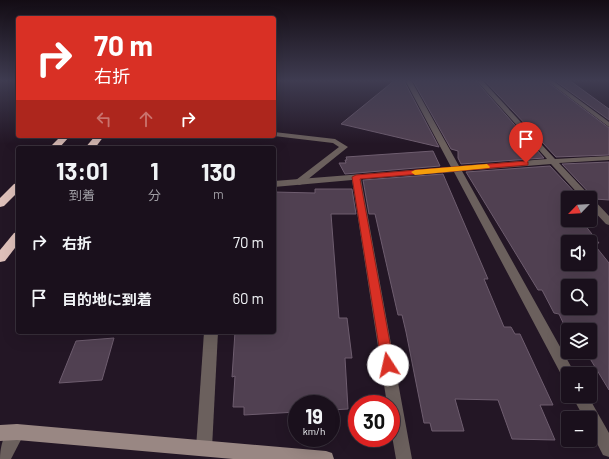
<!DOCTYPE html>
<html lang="ja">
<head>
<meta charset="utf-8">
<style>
	body { margin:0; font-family:Barlow,"Noto Sans JP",sans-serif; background:#231925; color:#f1f3f6; height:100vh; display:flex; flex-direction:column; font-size:15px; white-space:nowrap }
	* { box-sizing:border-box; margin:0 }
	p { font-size:13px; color:#9f9da3 }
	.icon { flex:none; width:22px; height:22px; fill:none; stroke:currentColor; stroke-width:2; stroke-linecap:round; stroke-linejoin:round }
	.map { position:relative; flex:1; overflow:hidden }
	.panel { position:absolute; left:16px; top:146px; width:260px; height:188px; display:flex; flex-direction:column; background:#1a101c; border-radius:4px; box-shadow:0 4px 16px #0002,0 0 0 1px #38303b }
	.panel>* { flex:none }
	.guide { position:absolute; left:16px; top:16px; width:260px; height:122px; border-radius:4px; box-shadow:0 4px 16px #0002,0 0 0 1px #38303b; background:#d93025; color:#fff; overflow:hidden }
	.needle { width:26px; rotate:245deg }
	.fabs { position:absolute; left:561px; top:191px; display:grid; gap:8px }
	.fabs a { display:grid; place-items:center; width:36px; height:36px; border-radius:4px; background:#1a101c; box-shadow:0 4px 16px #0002,0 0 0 1px #38303b; font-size:20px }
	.speed { position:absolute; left:288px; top:395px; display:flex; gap:8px; font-size:20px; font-weight:700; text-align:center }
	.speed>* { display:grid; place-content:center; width:52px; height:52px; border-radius:50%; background:#1a101c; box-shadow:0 4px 16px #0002,0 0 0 1px #38303b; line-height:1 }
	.speed small { font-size:10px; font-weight:400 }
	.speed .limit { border:6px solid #d22; background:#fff; color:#111 }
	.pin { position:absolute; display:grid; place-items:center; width:34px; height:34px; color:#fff; margin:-41px -17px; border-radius:50% 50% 50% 0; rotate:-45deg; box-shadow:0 0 4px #0007 }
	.pin .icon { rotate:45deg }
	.me { position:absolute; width:44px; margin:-22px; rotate:350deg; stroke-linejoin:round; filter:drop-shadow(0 0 3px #0008) }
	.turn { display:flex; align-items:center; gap:14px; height:84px; padding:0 12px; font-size:18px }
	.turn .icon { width:52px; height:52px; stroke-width:2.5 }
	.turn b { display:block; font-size:28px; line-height:34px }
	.lanes { display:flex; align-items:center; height:38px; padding:0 12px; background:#0003; justify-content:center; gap:20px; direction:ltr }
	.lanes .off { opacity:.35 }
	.eta { display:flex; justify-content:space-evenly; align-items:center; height:68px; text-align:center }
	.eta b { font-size:24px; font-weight:700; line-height:28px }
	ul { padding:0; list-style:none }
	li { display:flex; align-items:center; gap:12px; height:56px; padding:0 12px }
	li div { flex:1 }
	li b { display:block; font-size:15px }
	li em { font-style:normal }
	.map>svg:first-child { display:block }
	.building { fill:#504051; stroke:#6e5d6f; fill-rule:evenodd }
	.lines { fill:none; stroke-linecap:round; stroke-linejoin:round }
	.lane { fill:#6b605d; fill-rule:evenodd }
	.street { fill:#6b605d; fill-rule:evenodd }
	.secondary { fill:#998783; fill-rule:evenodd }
	.highway { fill:#dec0ba; fill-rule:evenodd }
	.route { fill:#d93025; stroke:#8d1f18 }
	.slow { fill:#f59e0b }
</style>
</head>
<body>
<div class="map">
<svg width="609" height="459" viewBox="0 0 609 459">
	<rect width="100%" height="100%" fill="#231625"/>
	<!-- building -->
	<g class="building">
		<polygon points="395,80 404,81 439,147 341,124"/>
		<polygon points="442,80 475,80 544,158 461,164 458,158 458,151 451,149 413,81 443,81"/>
		<polygon points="484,80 545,80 609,128 609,155 556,157"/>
		<polygon points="554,80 569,80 609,109 609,120"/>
		<polygon points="433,151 440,166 345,174 339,163 346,163 345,160 347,160 346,157"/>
		<polygon points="609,162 609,200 595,199 562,164"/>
		<path d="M550 166 580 198H563L568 204V220H581L599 243H593L609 263V390L586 352H590V330H572L571 327H565L559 314 554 313 542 290H538L466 172ZM568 242H590V264H568ZM568 286H590V308H568Z"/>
		<polygon points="443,174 488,279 484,279 504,327 511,327 515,334 520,334 553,405 540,405 555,440 512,439 498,400 455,399 464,431 432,431 430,423 424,423 406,332 402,315 398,315 375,214 369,214 363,180"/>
		<polygon points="315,189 352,189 356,214 331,214 339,318 347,318 352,358 345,358 348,409 331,410 331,404 297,404 297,412 244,415 244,407 233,407 235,376 232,377 235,332 274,332 274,192 315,193"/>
		<polygon points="114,338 102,380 59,383 76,341"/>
	</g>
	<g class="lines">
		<!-- lane -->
		<polygon class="lane" points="274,132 335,139 348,147 302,184 299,185 295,182 296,180 339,147 333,143 274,136"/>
		<!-- street -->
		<g class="street">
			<polygon points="405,80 411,80 459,166 547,159 476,80 482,80 555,159 609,156 609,160 559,163 609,216 609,225 606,224 590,207 590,198 582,198 551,164 462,171 573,370 575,374 568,374 568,380 563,378 454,172 361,179 412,459 396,459 391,430 391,404 387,404 352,180 274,187 274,181 451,167"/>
			<polygon points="546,80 552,80 609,122 609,127"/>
			<polygon points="204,332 218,332 212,448 210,454 204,456 198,454 196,448"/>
			<polygon points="572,396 588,396 609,433 609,457 603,455 590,430 590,418 584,418"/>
			<path d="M17 424 23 427 25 432 11 459H0C0 446 4 429 17 424Z"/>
		</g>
		<!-- secondary -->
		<polygon class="secondary" points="17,424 326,451 332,453 334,459 233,459 17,440 0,441 0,425"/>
		<!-- highway -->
		<g class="highway">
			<polygon points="61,136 70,136 59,148 49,148"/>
			<polygon points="95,136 104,136 95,148 85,148"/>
			<polygon points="18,183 18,192 4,206 0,207 0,198 14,184"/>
			<polygon points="18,232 18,244 5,261 0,262 0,250 14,233"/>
		</g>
	</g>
	<!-- sky -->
	<linearGradient id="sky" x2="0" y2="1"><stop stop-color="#130c14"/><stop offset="0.56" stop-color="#3f3c51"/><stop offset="1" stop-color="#3f3c51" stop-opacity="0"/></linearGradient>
	<rect width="609" height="144" fill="url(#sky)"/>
	<!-- route -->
	<polygon class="route" points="526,161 528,162 528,165 360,179 394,365 393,369 388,370 383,369 382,365 352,177 356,175"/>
	<!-- slow -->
	<polygon class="slow" points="487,164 490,167 489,168 415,175 411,172 415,170"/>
</svg>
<div class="fabs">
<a><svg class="needle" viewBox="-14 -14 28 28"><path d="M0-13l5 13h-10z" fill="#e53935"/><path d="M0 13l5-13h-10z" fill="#9f9da3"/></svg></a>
<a><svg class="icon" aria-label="sound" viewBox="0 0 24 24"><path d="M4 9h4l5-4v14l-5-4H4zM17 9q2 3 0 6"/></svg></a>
<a><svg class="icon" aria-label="search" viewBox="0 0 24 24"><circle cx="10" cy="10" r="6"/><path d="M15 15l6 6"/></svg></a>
<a><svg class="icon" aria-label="layers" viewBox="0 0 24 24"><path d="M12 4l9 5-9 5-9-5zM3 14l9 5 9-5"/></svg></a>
<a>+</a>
<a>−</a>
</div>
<div class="speed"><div>19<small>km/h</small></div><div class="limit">30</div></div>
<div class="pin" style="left:526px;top:163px;background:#d93025"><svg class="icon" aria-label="arrive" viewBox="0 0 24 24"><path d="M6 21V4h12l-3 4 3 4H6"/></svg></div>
<svg class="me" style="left:388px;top:365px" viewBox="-20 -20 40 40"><circle r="19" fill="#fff"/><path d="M0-13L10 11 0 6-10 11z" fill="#d93025"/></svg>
<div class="guide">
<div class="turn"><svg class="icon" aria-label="right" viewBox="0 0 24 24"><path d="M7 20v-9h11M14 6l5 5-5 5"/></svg><div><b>70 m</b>右折</div></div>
<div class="lanes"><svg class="icon off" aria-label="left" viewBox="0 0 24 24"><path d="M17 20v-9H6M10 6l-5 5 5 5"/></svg><svg class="icon off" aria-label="ahead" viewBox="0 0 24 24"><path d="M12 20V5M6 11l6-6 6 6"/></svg><svg class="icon" aria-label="right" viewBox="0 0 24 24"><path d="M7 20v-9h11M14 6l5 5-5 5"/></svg></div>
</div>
<section class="panel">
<div class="eta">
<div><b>13:01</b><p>到着</p></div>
<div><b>1</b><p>分</p></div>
<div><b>130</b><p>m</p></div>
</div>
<ul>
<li><svg class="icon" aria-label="right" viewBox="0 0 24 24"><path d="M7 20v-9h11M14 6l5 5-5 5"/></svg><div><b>右折</b></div><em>70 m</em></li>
<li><svg class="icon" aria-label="arrive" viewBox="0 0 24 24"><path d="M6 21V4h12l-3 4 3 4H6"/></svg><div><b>目的地に到着</b></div><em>60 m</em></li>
</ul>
</section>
</div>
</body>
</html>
